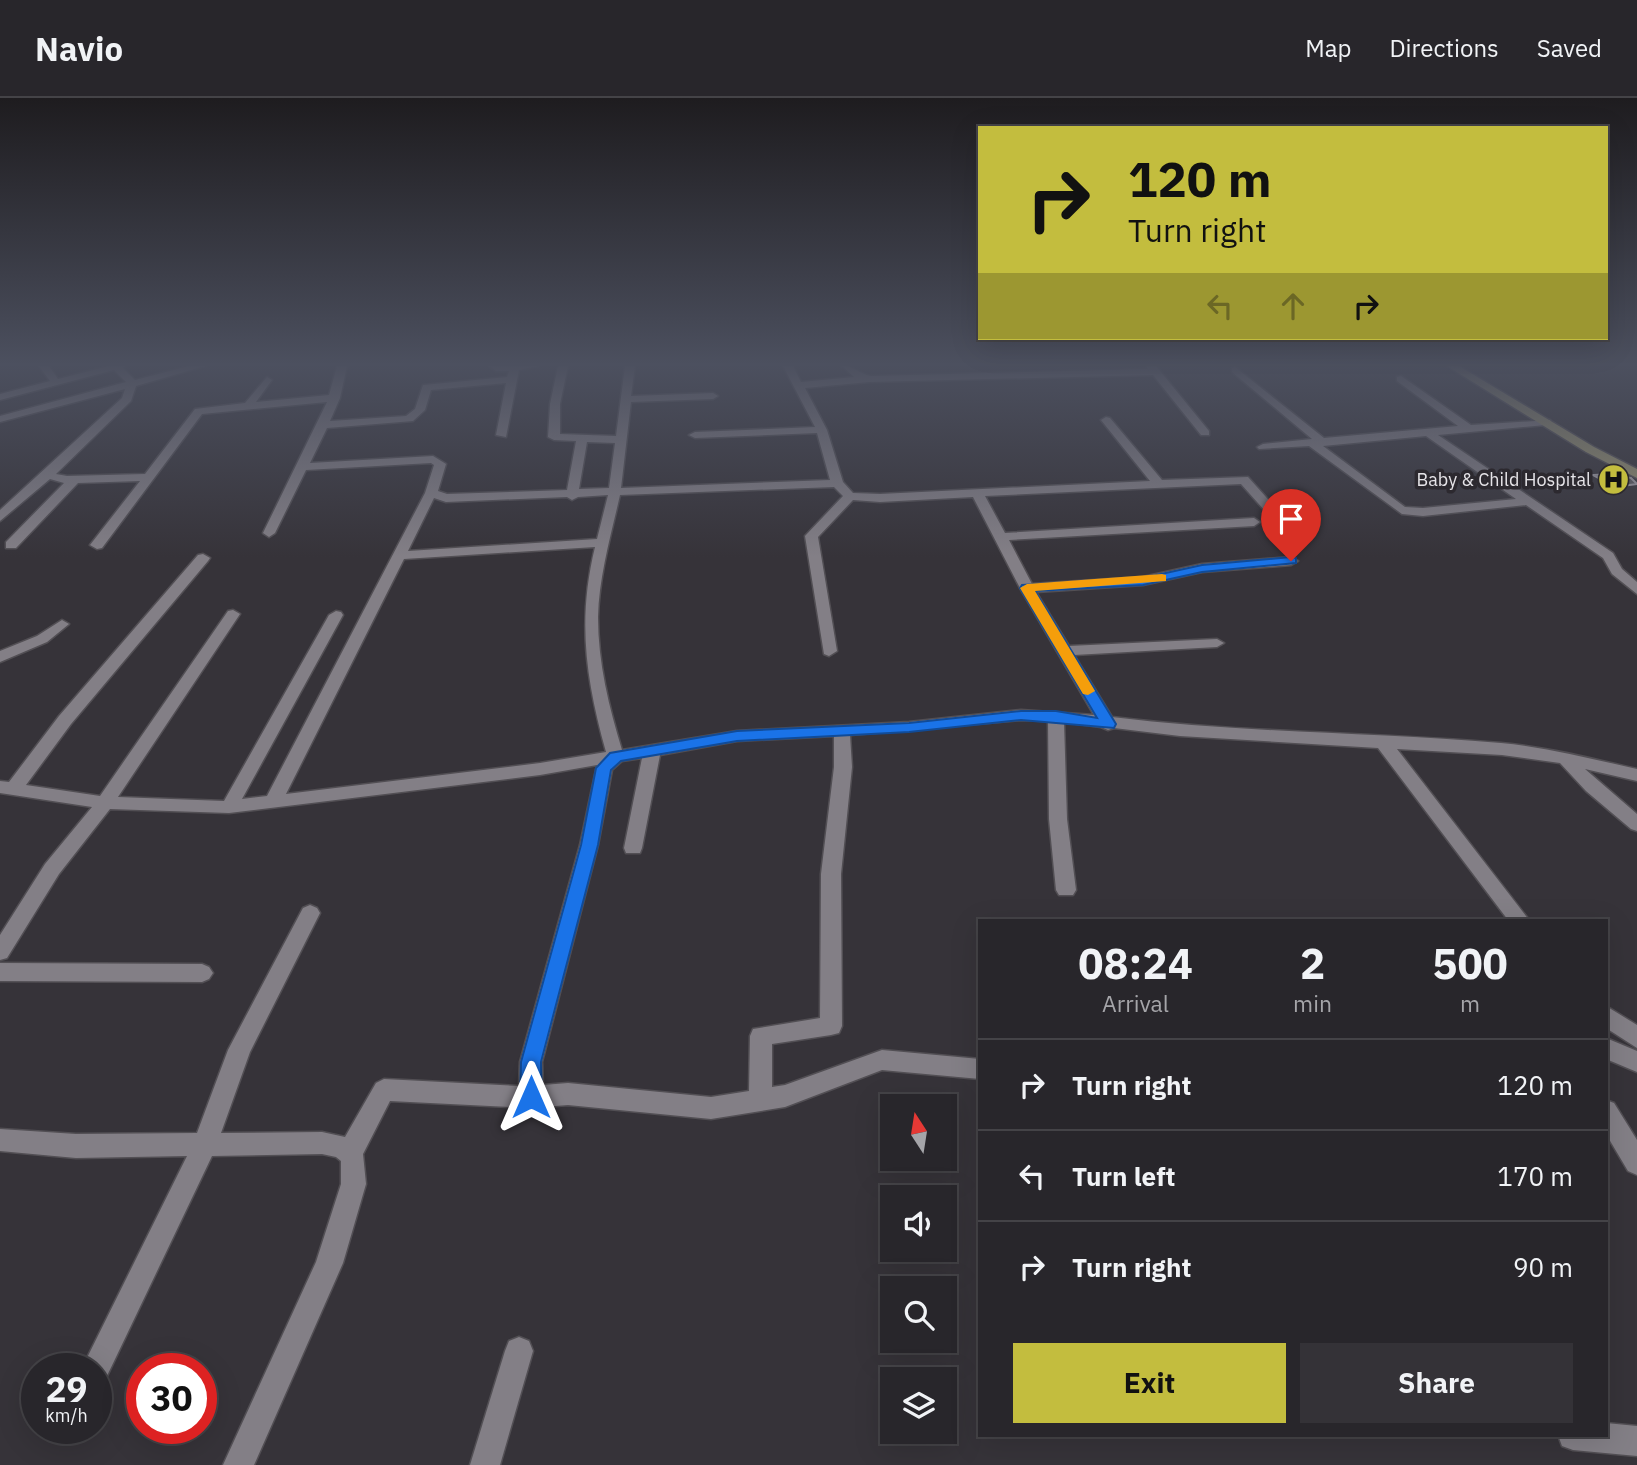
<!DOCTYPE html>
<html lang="en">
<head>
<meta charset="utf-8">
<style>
	body { margin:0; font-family:"IBM Plex Sans",sans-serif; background:#343237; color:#f1f3f6; height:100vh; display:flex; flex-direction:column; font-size:26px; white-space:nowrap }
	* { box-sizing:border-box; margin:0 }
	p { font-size:23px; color:#a5a5a9 }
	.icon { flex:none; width:38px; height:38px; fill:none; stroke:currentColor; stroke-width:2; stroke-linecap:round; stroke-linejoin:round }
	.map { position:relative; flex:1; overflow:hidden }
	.drawer { position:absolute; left:978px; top:821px; width:630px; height:518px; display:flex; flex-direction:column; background:#28262b; border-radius:0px; box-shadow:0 7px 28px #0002,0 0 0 2px #444347 }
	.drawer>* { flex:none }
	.banner { position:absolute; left:978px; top:28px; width:630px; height:214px; border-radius:0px; box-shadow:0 7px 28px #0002,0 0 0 2px #444347; background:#c3bd3e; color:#111; overflow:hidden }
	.needle { width:46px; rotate:348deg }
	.fabs { position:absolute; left:880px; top:996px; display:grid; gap:14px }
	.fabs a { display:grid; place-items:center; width:77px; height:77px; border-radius:0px; background:#28262b; box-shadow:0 7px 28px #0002,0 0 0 2px #444347; font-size:35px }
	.speed { position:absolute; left:21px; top:1255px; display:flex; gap:14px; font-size:35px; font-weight:700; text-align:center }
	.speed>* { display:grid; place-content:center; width:91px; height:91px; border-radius:50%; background:#28262b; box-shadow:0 7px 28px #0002,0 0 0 2px #444347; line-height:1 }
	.speed small { font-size:18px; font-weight:400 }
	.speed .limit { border:10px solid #d22; background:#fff; color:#111 }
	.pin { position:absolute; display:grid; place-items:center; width:60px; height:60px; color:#fff; margin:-72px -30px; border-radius:50% 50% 50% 0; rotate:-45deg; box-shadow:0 0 7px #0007 }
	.pin .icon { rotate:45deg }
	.me { position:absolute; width:77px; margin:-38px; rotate:0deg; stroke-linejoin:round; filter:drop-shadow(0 0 5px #0008) }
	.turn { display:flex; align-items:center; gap:24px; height:147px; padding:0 35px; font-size:32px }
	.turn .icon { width:91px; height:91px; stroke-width:2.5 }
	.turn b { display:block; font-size:49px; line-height:60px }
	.lanes { display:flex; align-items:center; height:66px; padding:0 35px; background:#0003; justify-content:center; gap:35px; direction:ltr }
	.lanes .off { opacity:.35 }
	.eta { display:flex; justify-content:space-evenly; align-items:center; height:119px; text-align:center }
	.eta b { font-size:42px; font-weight:700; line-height:49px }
	.button { display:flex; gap:14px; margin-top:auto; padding:14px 35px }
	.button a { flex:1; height:80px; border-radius:0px; background:#c3bd3e; color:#111; font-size:28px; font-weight:700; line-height:80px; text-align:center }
	.button a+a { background:#343237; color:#f1f3f6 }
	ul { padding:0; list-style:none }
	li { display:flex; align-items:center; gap:21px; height:91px; padding:0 35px; border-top:2px solid #444347 }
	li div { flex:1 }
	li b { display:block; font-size:26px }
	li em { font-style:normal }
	header { display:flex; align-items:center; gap:42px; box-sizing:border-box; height:98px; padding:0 35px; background:#28262b; border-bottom:2px solid #444347 }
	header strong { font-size:33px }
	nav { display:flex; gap:38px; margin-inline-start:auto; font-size:24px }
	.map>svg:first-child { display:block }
	.building { fill:#5d5a60; stroke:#a5a1a8; stroke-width:2 }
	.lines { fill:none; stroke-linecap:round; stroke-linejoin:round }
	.street-casing { stroke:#524f54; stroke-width:3 }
	.secondary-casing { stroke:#524f54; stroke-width:3 }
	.street { fill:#837f86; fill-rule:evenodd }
	.secondary { fill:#969171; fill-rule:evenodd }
	.route { fill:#1a73e8; stroke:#114b97; stroke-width:2 }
	.slow { fill:#f59e0b }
	.labels { text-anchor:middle; stroke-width:7; stroke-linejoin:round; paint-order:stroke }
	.far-poi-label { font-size:18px; fill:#e6e4e8; stroke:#2c292f; text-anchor:end }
</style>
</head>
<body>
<header>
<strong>Navio</strong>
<nav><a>Map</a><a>Directions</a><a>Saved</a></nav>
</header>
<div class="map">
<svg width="1637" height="1367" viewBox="0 0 1637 1367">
	<rect width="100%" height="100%" fill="#363339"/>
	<!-- building -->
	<polygon class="building" points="1611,376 1631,380 1637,386 1615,389 1593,377"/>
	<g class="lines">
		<defs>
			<g id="street">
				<path d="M39 268H49L58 281 109 268H125L123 270 135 282 189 268H205L136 288 131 303 56 376 67 378 145 376 195 311 245 305 267 279 272 282 256 304 329 297 337 268H347L340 300 330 323 406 318 415 311 423 287 507 279 509 273H496L489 268H538L519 272 506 339 496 337 506 285 431 292 425 312 413 323 327 330 310 365 433 358 446 366 438 393 447 396 567 392 576 343 554 342 548 339 550 306 558 268H568L560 306V336L616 338 625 268H635L631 298 713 295 718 298 713 301 631 304 621 390 830 382 817 335 695 340 689 337 695 334 815 329 783 268H793L801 284 854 279 842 268C855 268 859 276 871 278L1148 271 1146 268H1156L1209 333V337H1201L1153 277 869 284 805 290 827 332 843 384 853 395 880 396 1150 383 1101 322 1106 319 1110 320 1162 382 1248 379 1282 417V423H1274L1241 386 985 398 1005 435 1254 420 1260 424 1254 428 1009 442 1032 486 1143 479 1202 466 1291 459 1298 463 1291 467 1202 474 1143 487 1036 494 1069 548 1217 541 1224 545 1217 549 1074 557 1112 619C1241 635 1371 634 1501 645 1547 649 1592 661 1637 671V683L1585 671 1637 716V733L1631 731 1586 693 1560 665 1502 657 1397 651 1529 822H1508L1378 650 1180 638 1114 630 1108 632 1101 629 1064 624 1067 721 1076 792 1073 797H1059L1056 792 1049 721 1048 623 1021 622 850 637 852 669 841 776 842 928 839 935 831 937 772 946V989L785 987 882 952 980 961V981L882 972 785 1009 711 1021 568 1007 531 1010 390 1003 363 1056 366 1086 343 1165 254 1367H223L316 1164 341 1086V1063L336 1059 322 1056 212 1058 106 1280 96 1284V1270H82L187 1058 76 1060 0 1053V1031L76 1036 197 1035 228 952 303 810 310 807 317 810 320 815 250 954 221 1035 322 1034 345 1039 376 985 384 981 519 988 520 964 580 747 597 667 540 677 229 715 110 711 59 776 7 860 0 862V837L45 766 92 709 0 695V683L9 684 59 618 198 457 203 456 210 460 208 463 71 626 26 687 100 698 228 513 233 512 240 516 118 699 224 703 329 517 336 513 341 514 343 517 242 701 267 698 425 395 434 367 431 365 306 372 275 435 269 439 263 435 327 304 202 316 102 450 97 451 90 447 140 383 78 385 16 450H6V444L64 385 50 381 0 423V412L122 300 125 291 0 324V318L126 284 114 272 0 302V296L50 283ZM587 344 615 345 609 390 579 391ZM834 389 843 398 805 438 824 556 829 558 837 553 818 439 853 402 880 404 973 399 1020 490 1094 617 1021 612 909 624 737 633 622 652C609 609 598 565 598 519 599 478 611 437 620 397ZM608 397 597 441 408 453 434 400 446 404 567 399 572 402 578 399ZM595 449C577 523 586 582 606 654L540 665 286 696 404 461ZM834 638V669L821 776 820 920 753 931 750 938 749 993 711 999 568 985 543 987 542 964 598 747 612 672 622 663 642 660 624 750 626 755H640L642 750 660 657 737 643Z"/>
				<path d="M1235 269 1324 340 1458 328 1397 283V279L1401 278 1471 327 1550 322 1551 324 1546 327 1438 337 1613 455 1622 471 1637 484V496L1612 476 1603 460 1526 407 1423 418 1402 416 1309 348 1259 351 1257 349 1263 346 1312 341 1232 274V270ZM1426 338 1516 401 1423 410 1405 409 1323 348Z"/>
				<polygon points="62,522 69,526 47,544 0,564 0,553 37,538"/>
				<polygon points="0,865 202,866 209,869 213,875 209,881 202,884 0,883"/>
				<polygon points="1606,908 1637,927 1637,950 1606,930"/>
				<polygon points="1606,940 1637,953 1637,974 1606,961"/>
				<polygon points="1606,1002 1614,1005 1637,1042 1637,1077 1628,1073 1606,1036"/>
				<polygon points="519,1239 529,1243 533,1253 500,1367 470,1367 505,1253 509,1243"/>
				<polygon points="1606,1325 1637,1328 1637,1358 1573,1352 1562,1348 1558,1337 1606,1337"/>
			</g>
			<polygon id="secondary" points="1447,268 1459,268 1594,349 1637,371 1637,380 1586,354"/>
		</defs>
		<!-- street casing -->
		<use href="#street" class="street-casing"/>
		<!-- secondary casing -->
		<use href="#secondary" class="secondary-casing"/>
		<!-- street -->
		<use href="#street" class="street"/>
		<!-- secondary -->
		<use href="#secondary" class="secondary"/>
	</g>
	<!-- sky -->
	<linearGradient id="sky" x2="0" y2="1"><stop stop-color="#1e1c1f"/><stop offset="0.58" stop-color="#4c505f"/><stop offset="1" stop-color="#4c505f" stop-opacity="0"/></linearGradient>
	<rect width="1637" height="459" fill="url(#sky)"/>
	<!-- route -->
	<polygon class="route" points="1291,459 1296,460 1296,465 1202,474 1143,487 1035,493 1116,626 1114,630 1021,622 909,634 737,643 621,663 611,672 598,747 541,964 542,999 538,1006 531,1009 523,1006 520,999 521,964 581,747 596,670 610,655 737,633 909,625 1021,613 1056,613 1097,620 1020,490 1022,487 1143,480 1202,467"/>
	<!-- slow -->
	<polygon class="slow" points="1162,476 1166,477 1166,483 1035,493 1095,593 1088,597 1083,596 1020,490 1027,486"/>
	<!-- icons -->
	<defs>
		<symbol id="hospital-disc" viewBox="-11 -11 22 22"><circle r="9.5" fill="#c3bd3e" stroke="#2c292f"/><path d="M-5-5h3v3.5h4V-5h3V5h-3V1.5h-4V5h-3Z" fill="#111"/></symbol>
	</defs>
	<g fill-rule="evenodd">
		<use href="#hospital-disc" x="1596" y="364" width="35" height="35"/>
	</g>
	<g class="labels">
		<!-- far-poi labels -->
		<g class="far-poi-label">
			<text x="1591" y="388">Baby &amp; Child Hospital</text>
		</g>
	</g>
</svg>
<div class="fabs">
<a><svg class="needle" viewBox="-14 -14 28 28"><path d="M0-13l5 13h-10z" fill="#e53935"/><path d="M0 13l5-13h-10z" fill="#a5a5a9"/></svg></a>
<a><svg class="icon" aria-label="sound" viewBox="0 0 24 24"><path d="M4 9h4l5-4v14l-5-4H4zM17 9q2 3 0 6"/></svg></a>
<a><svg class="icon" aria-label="search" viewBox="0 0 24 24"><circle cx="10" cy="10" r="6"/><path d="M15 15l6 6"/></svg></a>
<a><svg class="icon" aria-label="layers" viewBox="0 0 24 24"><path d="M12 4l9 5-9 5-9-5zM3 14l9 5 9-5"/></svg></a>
</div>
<div class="speed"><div>29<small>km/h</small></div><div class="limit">30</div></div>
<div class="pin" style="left:1291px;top:463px;background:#d93025"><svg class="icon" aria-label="arrive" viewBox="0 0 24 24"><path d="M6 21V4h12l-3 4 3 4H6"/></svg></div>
<svg class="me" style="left:531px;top:999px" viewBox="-20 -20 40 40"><path d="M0-17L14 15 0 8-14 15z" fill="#1a73e8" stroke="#fff" stroke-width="4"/></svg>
<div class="banner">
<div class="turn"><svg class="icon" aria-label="right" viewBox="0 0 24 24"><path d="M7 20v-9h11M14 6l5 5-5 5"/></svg><div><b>120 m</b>Turn right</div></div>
<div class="lanes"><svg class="icon off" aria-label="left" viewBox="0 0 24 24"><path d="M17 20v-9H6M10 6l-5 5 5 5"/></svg><svg class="icon off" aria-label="ahead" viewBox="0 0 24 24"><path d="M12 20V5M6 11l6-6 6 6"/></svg><svg class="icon" aria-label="right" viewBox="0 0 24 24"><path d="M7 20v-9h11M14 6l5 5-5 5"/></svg></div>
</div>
<section class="drawer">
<div class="eta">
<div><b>08:24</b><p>Arrival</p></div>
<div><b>2</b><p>min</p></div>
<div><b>500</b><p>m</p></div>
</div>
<ul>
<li><svg class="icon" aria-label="right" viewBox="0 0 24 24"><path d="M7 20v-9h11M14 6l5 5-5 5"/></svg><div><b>Turn right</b></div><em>120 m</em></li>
<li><svg class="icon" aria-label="left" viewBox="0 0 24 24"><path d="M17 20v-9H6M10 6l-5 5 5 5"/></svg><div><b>Turn left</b></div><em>170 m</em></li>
<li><svg class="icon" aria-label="right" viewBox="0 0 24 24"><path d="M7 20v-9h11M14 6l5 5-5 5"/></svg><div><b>Turn right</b></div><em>90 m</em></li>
</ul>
<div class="button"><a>Exit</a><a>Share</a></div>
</section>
</div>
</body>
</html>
